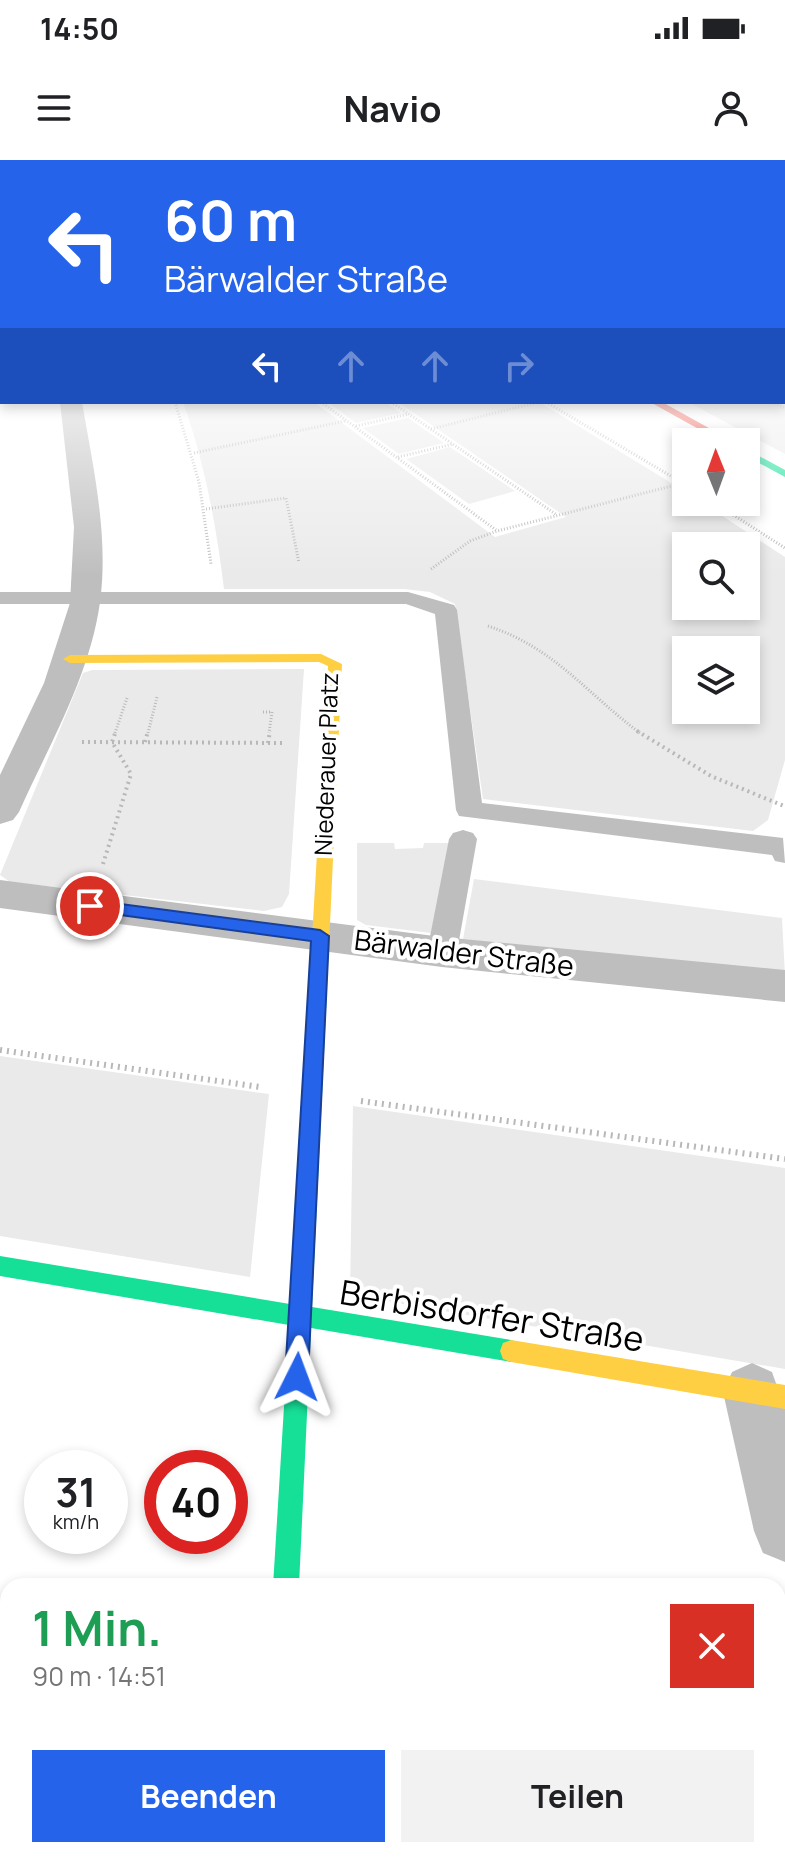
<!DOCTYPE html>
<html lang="de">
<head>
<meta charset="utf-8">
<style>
	body { margin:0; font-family:Manrope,sans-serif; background:#f2f2f2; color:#202124; height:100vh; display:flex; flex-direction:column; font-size:30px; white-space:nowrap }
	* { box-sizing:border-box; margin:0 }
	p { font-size:26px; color:#757577 }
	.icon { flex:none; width:44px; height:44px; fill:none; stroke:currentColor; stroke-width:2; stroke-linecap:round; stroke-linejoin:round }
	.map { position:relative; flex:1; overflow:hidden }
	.panel { position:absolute; left:0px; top:1418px; width:786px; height:280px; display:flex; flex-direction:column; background:#fff; border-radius:24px 24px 0 0; box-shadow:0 4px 12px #0003 }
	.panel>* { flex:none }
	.guide { position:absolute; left:0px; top:0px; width:786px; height:244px; box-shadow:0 4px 12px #0003; background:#2563eb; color:#fff; overflow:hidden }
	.needle { width:52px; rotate:359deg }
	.tools { position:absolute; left:672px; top:268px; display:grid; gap:16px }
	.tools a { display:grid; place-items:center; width:88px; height:88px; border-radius:0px; background:#fff; box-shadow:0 4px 12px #0003; font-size:40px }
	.speed { position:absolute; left:24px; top:1290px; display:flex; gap:16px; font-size:40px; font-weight:700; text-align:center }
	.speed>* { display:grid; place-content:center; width:104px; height:104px; border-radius:50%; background:#fff; box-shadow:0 4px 12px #0003; line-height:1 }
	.speed small { font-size:20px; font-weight:400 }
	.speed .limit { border:12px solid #d22; background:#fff; color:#111 }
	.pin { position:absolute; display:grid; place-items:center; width:68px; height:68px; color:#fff; margin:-34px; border:4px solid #fff; border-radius:50%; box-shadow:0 2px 8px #0007 }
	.me { position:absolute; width:88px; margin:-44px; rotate:3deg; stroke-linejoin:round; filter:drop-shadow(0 0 6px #0008) }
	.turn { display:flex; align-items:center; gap:28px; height:168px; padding:0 32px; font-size:36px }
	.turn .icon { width:104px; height:104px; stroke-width:2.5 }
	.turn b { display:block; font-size:56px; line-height:68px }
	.lanes { display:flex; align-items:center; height:76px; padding:0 32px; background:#0003; justify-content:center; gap:40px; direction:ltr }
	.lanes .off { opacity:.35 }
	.round { display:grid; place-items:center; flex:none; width:84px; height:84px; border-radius:0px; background:#f2f2f2 }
	.head { display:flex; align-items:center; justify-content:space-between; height:136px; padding:0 32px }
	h1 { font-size:48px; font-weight:700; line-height:60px; color:#1e9e55 }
	.action { display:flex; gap:16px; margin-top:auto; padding:16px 32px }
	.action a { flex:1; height:92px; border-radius:0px; background:#2563eb; color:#fff; font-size:32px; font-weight:700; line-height:92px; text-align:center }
	.action a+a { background:#f2f2f2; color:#202124 }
	.status { display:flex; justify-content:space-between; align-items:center; height:56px; padding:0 40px; background:#fff; direction:ltr }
	.status svg { height:22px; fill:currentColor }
	header { display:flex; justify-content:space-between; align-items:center; height:104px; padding:0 32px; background:#fff; font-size:36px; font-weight:700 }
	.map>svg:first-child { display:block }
	.green { fill:#eaeaea; fill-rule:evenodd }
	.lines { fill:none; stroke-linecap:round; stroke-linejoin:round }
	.path-far2 { stroke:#b8b8b8; stroke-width:3; stroke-dasharray:1 2; stroke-linecap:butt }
	.path-far1 { stroke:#b8b8b8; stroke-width:4; stroke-dasharray:2 4; stroke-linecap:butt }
	.path { stroke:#b8b8b8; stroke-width:6; stroke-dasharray:2 5; stroke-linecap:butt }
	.lane { fill:#bebebe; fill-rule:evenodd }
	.street { fill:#bebebe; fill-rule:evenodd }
	.fast { fill:#16e098; fill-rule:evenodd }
	.slow { fill:#ffcf43; fill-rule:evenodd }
	.jam { fill:#f24e42; fill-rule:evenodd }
	.route { fill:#2563eb; stroke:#184099; stroke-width:2 }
	.labels { text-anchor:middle; stroke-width:8; stroke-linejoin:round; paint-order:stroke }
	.far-street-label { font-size:24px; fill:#000; stroke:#fff }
	.street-label { font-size:28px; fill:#000; stroke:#fff }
	.near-street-label { font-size:34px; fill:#000; stroke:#fff }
</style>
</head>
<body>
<div class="status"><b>14:50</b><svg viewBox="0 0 49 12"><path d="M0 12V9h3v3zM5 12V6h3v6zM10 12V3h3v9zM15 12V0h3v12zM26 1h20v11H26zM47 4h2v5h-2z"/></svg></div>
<header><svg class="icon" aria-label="menu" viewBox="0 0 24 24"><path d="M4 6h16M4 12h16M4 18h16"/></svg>Navio<svg class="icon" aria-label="person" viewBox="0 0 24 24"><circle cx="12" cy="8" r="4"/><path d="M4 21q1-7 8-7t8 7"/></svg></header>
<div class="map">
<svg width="785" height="1698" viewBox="0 0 785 1698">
	<rect width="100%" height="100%" fill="#fff"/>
	<!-- green -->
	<g class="green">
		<polygon points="785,178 785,294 688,242 784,242"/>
		<path d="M183 242H314L495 377 566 357 398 242H539L686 332V342H701L785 397V600L768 660 753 671 483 639 455 444 430 432 404 429H224C216 364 205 304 183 242ZM686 386H746V446H686ZM686 490H746V550H686Z"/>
		<polygon points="328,242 385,242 401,253 356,263"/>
		<polygon points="408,258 444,283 399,294 363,268"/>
		<polygon points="450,287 515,331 469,344 406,299"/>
		<polygon points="304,509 289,734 282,747 264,751 10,722 0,715 83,513 92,510"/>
		<polygon points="357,683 394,683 395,689 423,688 424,683 449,683 431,773 366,765 357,760"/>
		<polygon points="474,719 782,758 785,816 463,779"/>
		<polygon points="0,896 269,934 250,1117 0,1076"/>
		<polygon points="353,946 785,1008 785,1209 350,1135"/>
	</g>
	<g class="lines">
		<!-- path-far2 -->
		<g class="path-far2">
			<polyline points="175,242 199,322 211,404"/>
			<polyline points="321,242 496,370"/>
			<polyline points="391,242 557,355"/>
			<polyline points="546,242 686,325"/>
			<polyline points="772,242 785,248"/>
			<polyline points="356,266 408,254"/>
			<polyline points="431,269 539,242"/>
			<polyline points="194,293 345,261"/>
			<polyline points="398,297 453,284"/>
			<polyline points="713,342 785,388"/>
			<polyline points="206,349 286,338 299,403"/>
			<polyline points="431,409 470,381 497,371 683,323"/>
			<path d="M488 466C555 488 586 533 640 573"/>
			<polyline points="263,552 272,552 269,573"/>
			<polyline points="115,573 127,538"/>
			<polyline points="148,573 157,537"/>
		</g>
		<!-- path-far1 -->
		<g class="path-far1">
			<polyline points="637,571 711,616 784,646"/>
			<polyline points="82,582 284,583"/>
			<polyline points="145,582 148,571"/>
			<polyline points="268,583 270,571"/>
			<polyline points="103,704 131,614 112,582 116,571"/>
		</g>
		<!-- path -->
		<g class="path">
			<polyline points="0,890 260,927"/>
			<polyline points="361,941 785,999"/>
		</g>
		<!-- lane -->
		<g class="lane">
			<polygon points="0,432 408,432 454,445 457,450 482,643 783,678 785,703 775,701 772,695 459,656 456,650 435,454 406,444 0,444"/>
			<polygon points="463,670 473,673 477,679 457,792 453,800 442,803 431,800 427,792 449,679 453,673"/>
		</g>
		<!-- street -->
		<g class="street">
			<path d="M60 242H82C93 307 109 375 100 442 90 516 49 585 19 652L13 660 0 664V615L44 523 70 443 74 367Z"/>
			<polygon points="0,720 442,777 785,810 785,842 442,807 0,748"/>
			<polygon points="752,1203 772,1212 785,1249 785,1402 763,1393 754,1371 723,1232 732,1212"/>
			<rect x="236" y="1690" width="74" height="8"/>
		</g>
		<!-- fast -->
		<g class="fast">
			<polygon points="746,289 785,310 785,317 746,296"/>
			<polygon points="318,822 327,829 312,1147 511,1180 519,1183 522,1191 519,1199 511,1202 311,1168 299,1426 273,1426 289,1165 0,1116 0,1096 290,1144 309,829"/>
		</g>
		<!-- slow -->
		<g class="slow">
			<polygon points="321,494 342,504 327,829 318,836 309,829 328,506 319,502 70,503 63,499 70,495"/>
			<polygon points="511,1180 785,1225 785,1249 511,1202 503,1199 500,1191 503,1183"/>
		</g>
		<!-- jam -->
		<polygon class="jam" points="650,242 662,242 734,282 722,282"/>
	</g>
	<!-- sky -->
	<linearGradient id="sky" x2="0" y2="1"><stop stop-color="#96b7d6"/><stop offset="0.43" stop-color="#fff"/><stop offset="1" stop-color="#fff" stop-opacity="0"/></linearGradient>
	<rect width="785" height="416" fill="url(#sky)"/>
	<!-- route -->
	<polygon class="route" points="90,740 320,770 329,776 308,1217 305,1225 297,1228 288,1225 285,1217 311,781 84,750 82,746 84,741"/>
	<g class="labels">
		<!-- far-street labels -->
		<g class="far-street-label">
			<text transform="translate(327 604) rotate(-88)" y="8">Niederauer Platz</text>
		</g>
		<!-- street labels -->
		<g class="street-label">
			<text transform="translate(464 793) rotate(7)" y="10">Bärwalder Straße</text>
		</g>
		<!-- near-street labels -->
		<g class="near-street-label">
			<text transform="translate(492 1156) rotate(9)" y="12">Berbisdorfer Straße</text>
		</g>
	</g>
</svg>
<div class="tools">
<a><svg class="needle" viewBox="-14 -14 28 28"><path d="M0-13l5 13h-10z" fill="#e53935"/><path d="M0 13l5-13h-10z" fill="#757577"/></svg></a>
<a><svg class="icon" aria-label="search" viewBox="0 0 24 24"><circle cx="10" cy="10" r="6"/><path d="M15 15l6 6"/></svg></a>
<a><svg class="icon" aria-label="layers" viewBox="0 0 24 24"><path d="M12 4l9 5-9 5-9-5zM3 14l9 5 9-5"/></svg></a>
</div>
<div class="speed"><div>31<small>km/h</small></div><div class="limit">40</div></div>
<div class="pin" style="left:90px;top:746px;background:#d93025"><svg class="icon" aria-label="arrive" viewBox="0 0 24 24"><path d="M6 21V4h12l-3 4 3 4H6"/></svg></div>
<svg class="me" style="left:297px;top:1217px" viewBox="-20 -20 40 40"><path d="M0-17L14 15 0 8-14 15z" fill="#2563eb" stroke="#fff" stroke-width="4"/></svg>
<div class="guide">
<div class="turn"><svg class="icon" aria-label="left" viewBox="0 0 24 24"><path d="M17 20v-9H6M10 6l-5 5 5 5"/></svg><div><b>60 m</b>Bärwalder Straße</div></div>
<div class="lanes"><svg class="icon" aria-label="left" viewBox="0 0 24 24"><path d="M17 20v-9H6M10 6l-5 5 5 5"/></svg><svg class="icon off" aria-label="ahead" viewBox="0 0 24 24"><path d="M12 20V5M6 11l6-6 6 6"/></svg><svg class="icon off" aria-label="ahead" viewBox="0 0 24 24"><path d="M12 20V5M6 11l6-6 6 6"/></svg><svg class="icon off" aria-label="right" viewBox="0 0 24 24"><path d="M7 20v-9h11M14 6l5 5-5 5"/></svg></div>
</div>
<section class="panel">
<div class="head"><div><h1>1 Min.</h1><p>90 m · 14:51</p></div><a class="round" style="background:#d93025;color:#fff"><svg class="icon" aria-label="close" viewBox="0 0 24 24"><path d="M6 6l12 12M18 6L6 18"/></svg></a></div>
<div class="action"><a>Beenden</a><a>Teilen</a></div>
</section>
</div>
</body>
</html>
